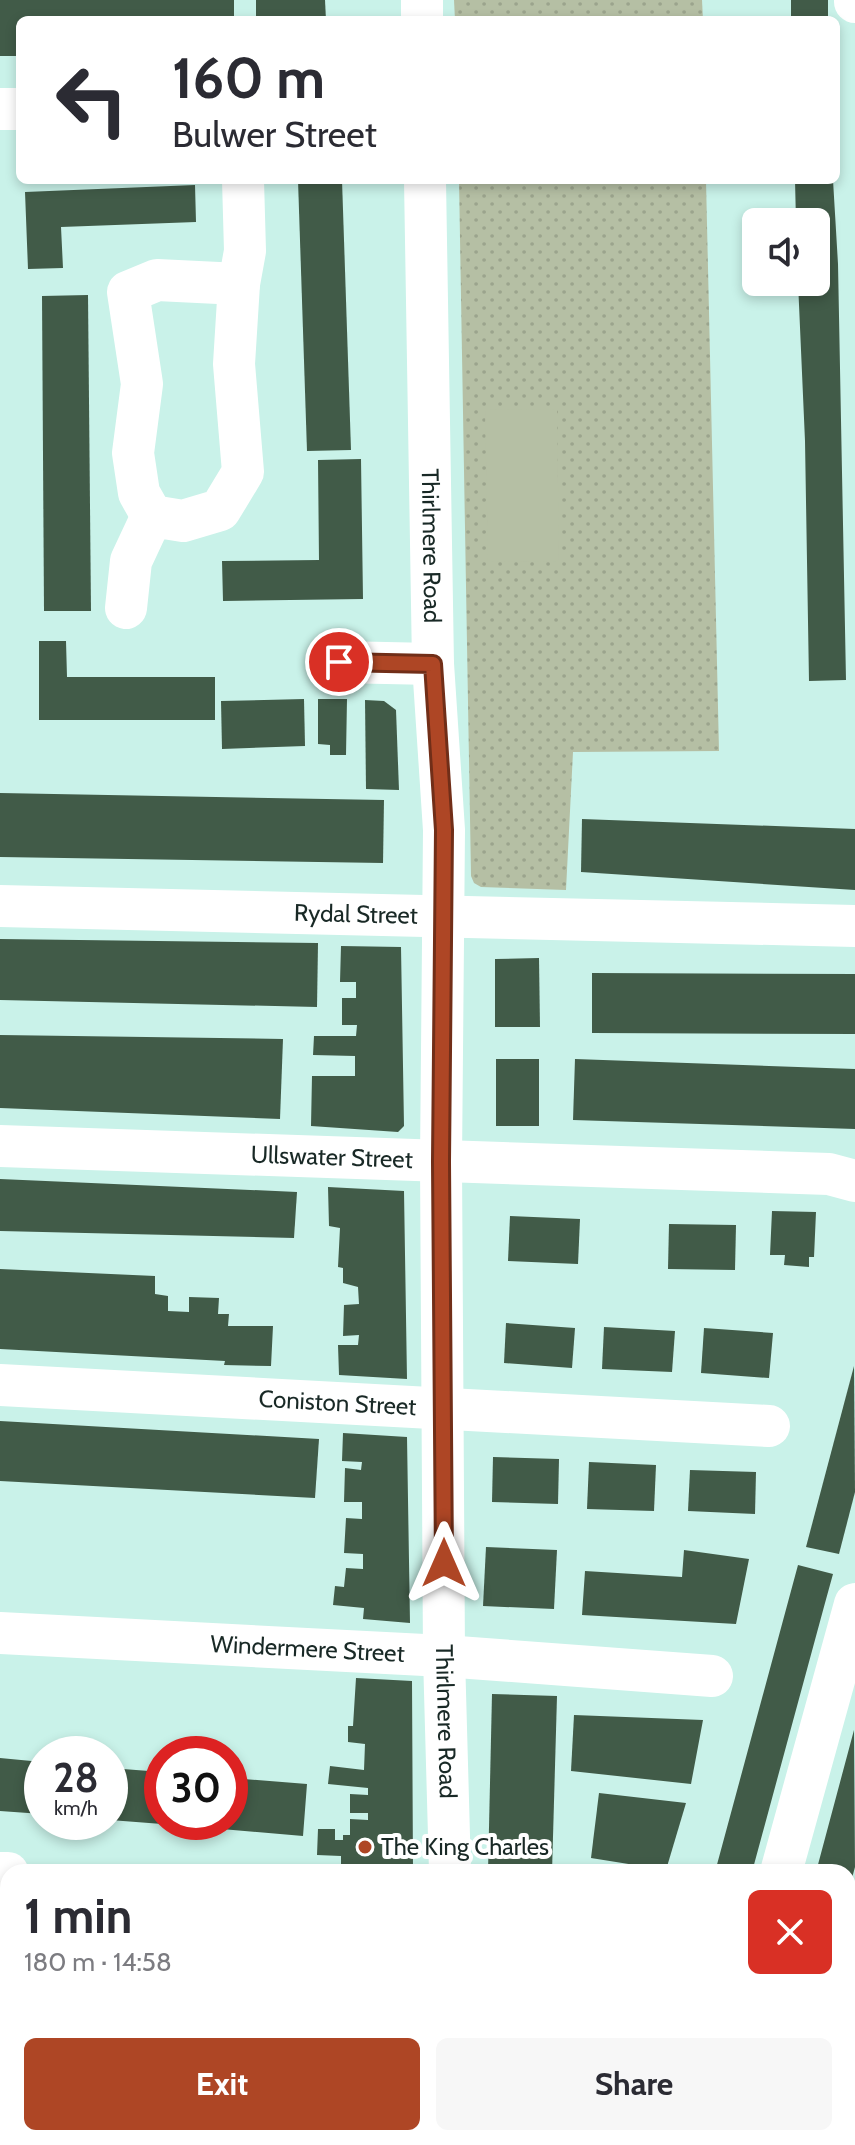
<!DOCTYPE html>
<html lang="en">
<head>
<meta charset="utf-8">
<style>
	body { margin:0; font-family:Cabin,sans-serif; background:#f7f7f7; color:#2b2b33; height:100vh; display:flex; flex-direction:column; font-size:30px; white-space:nowrap }
	* { box-sizing:border-box; margin:0 }
	p { font-size:26px; color:#7c7c81 }
	.icon { flex:none; width:44px; height:44px; fill:none; stroke:currentColor; stroke-width:2; stroke-linecap:round; stroke-linejoin:round }
	.map { position:relative; flex:1; overflow:hidden }
	.sheet { position:absolute; left:0px; top:1864px; width:856px; height:282px; display:flex; flex-direction:column; background:#fff; border-radius:24px 24px 0 0; box-shadow:0 4px 12px #0003 }
	.sheet>* { flex:none }
	.hud { position:absolute; left:16px; top:16px; width:824px; height:168px; border-radius:12px; box-shadow:0 4px 12px #0003; background:#fff; color:#2b2b33; overflow:hidden }
	.fabs { position:absolute; left:742px; top:208px; display:grid; gap:16px }
	.fabs a { display:grid; place-items:center; width:88px; height:88px; border-radius:12px; background:#fff; box-shadow:0 4px 12px #0003; font-size:40px }
	.speed { position:absolute; left:24px; top:1736px; display:flex; gap:16px; font-size:40px; font-weight:700; text-align:center }
	.speed>* { display:grid; place-content:center; width:104px; height:104px; border-radius:50%; background:#fff; box-shadow:0 4px 12px #0003; line-height:1 }
	.speed small { font-size:20px; font-weight:400 }
	.speed .limit { border:12px solid #d22; background:#fff; color:#111 }
	.pin { position:absolute; display:grid; place-items:center; width:68px; height:68px; color:#fff; margin:-34px; border:4px solid #fff; border-radius:50%; box-shadow:0 2px 8px #0007 }
	.me { position:absolute; width:88px; margin:-44px; rotate:0deg; stroke-linejoin:round; filter:drop-shadow(0 0 6px #0008) }
	.turn { display:flex; align-items:center; gap:28px; height:168px; padding:0 24px; font-size:36px }
	.turn .icon { width:104px; height:104px; stroke-width:2.5 }
	.turn b { display:block; font-size:56px; line-height:68px }
	.round { display:grid; place-items:center; flex:none; width:84px; height:84px; border-radius:12px; background:#f7f7f7 }
	.summary { display:flex; align-items:center; justify-content:space-between; height:136px; padding:0 24px }
	h1 { font-size:48px; font-weight:700; line-height:60px }
	.primary-button { display:flex; gap:16px; margin-top:auto; padding:16px 24px }
	.primary-button a { flex:1; height:92px; border-radius:12px; background:#ae4625; color:#fff; font-size:32px; font-weight:700; line-height:92px; text-align:center }
	.primary-button a+a { background:#f7f7f7; color:#2b2b33 }
	.map>svg:first-child { display:block }
	.green { fill:url(#green-dots) }
	.pitch { fill:#b5bfa4 }
	.building { fill:#415b48 }
	.lines { fill:none; stroke-linecap:round; stroke-linejoin:round }
	.minor { stroke:#fff; stroke-width:42 }
	.highway { stroke:#4cd0e4; stroke-width:44 }
	.route-casing { stroke:#712e18; stroke-width:20 }
	.route { stroke:#ae4625; stroke-width:14 }
	.poi-dot { fill:#ae4625; stroke:#fff; stroke-width:3 }
	.labels { text-anchor:middle; stroke-width:8; stroke-linejoin:round; paint-order:stroke }
	.street-label { font-size:24px; fill:#192926; stroke:#fff }
	.poi-label { font-size:24px; fill:#192926; stroke:#fff; text-anchor:start }
</style>
</head>
<body>
<div class="map">
<svg width="855" height="2145" viewBox="0 0 855 2145">
	<defs>
		<pattern id="green-dots" width="8" height="8" patternUnits="userSpaceOnUse" patternTransform="scale(2)"><rect width="8" height="8" fill="#b5bfa4"/><path d="M2 2h.1M6 6h.1" fill="none" stroke="#9ba48d" stroke-width="1.8" stroke-linecap="round"/></pattern>
	</defs>
	<rect width="100%" height="100%" fill="#c9f2e9"/>
	<!-- green -->
	<g class="green">
		<polygon points="454,0 702,0 703,20 455,20"/>
		<polygon points="459,180 706,180 719,751 573,752 566,890 481,887 474,883 471,876"/>
	</g>
	<!-- pitch -->
	<polygon class="pitch" points="557,409 559,561 488,562 485,410"/>
	<!-- building -->
	<g class="building">
		<polygon points="0,0 234,0 234,20 20,20 20,56 0,56"/>
		<polygon points="256,0 325,0 326,20 256,20"/>
		<rect x="791" y="0" width="37" height="20"/>
		<polygon points="298,180 342,180 351,450 307,451"/>
		<polygon points="795,180 833,180 838,264 846,680 809,681 805,441 798,282 816,282 816,222 796,222"/>
		<polygon points="195,185 196,222 61,227 63,268 28,269 25,192"/>
		<polygon points="88,295 91,611 44,611 42,296"/>
		<polygon points="361,459 363,599 223,601 222,561 319,560 318,460"/>
		<polygon points="39,641 66,641 67,677 215,677 215,720 39,720"/>
		<polygon points="304,699 305,746 222,749 221,701"/>
		<polygon points="318,699 347,699 346,755 330,755 330,745 318,744"/>
		<polygon points="365,700 384,701 396,710 399,790 366,789"/>
		<polygon points="0,793 384,800 383,863 0,857"/>
		<polygon points="582,819 855,829 855,890 581,872"/>
		<polygon points="0,939 318,943 317,1007 0,1000"/>
		<polygon points="341,946 401,947 404,1126 398,1132 311,1126 312,1076 355,1076 355,1056 313,1055 314,1036 356,1036 357,1025 342,1025 342,998 356,998 356,982 340,982"/>
		<polygon points="539,958 540,1027 495,1027 495,959"/>
		<polygon points="592,973 855,974 855,1034 592,1033"/>
		<polygon points="0,1035 283,1039 280,1119 0,1108"/>
		<rect x="496" y="1059" width="43" height="67"/>
		<polygon points="575,1059 855,1069 855,1129 573,1120"/>
		<polygon points="0,1179 297,1192 294,1238 0,1231"/>
		<polygon points="328,1187 404,1191 407,1379 339,1375 338,1345 358,1345 359,1335 343,1336 344,1305 359,1304 358,1287 343,1283 343,1268 338,1267 340,1228 329,1226"/>
		<polygon points="772,1211 816,1212 814,1257 809,1257 809,1267 784,1265 785,1255 770,1255"/>
		<polygon points="510,1216 580,1219 578,1264 508,1261"/>
		<polygon points="669,1224 736,1225 735,1270 668,1269"/>
		<polygon points="0,1269 155,1276 155,1294 168,1296 168,1311 189,1312 189,1297 219,1298 218,1314 229,1314 228,1326 273,1326 271,1366 224,1365 225,1361 0,1349"/>
		<polygon points="506,1323 575,1328 572,1368 504,1363"/>
		<polygon points="604,1327 675,1331 672,1372 602,1369"/>
		<polygon points="704,1328 773,1333 769,1378 701,1373"/>
		<polygon points="854,1366 855,1492 839,1554 806,1547"/>
		<polygon points="0,1421 319,1439 315,1498 0,1481"/>
		<polygon points="343,1433 407,1437 410,1623 363,1619 364,1608 333,1605 335,1586 344,1587 346,1568 363,1569 363,1554 344,1553 346,1518 362,1519 362,1502 344,1502 345,1468 361,1470 362,1462 342,1461"/>
		<polygon points="493,1457 559,1459 558,1504 492,1502"/>
		<polygon points="589,1462 656,1465 654,1511 587,1509"/>
		<polygon points="690,1470 756,1472 755,1514 688,1511"/>
		<polygon points="486,1547 557,1550 554,1609 483,1606"/>
		<polygon points="684,1550 749,1559 736,1624 582,1615 585,1571 682,1577"/>
		<polygon points="798,1565 833,1574 825,1603 752,1872 715,1872"/>
		<polygon points="356,1678 412,1681 413,1871 341,1865 341,1856 317,1855 318,1829 335,1829 335,1840 343,1840 343,1835 350,1835 350,1819 368,1820 368,1813 350,1813 350,1794 368,1795 368,1788 328,1784 330,1766 364,1770 365,1744 348,1742 348,1726 353,1726"/>
		<polygon points="492,1694 557,1696 552,1872 488,1872"/>
		<polygon points="574,1715 703,1720 691,1784 571,1771"/>
		<polygon points="854,1730 855,1867 849,1889 848,1872 816,1872"/>
		<polygon points="0,1758 42,1762 42,1814 0,1811"/>
		<polygon points="110,1768 162,1772 162,1824 110,1820"/>
		<polygon points="230,1778 307,1784 303,1836 164,1824 164,1822 230,1822"/>
		<polygon points="599,1793 686,1803 666,1870 591,1858"/>
		<polygon points="0,1908 8,1909 8,1965 0,1964"/>
		<polygon points="0,2005 8,2005 8,2072 0,2071"/>
		<polygon points="848,2010 855,2012 855,2065 848,2063"/>
	</g>
	<g class="lines">
		<!-- minor -->
		<g class="minor">
			<polyline points="422,0 422,20"/>
			<polyline points="855,0 855,2"/>
			<polyline points="0,109 20,109"/>
			<path id="s1" d="M425 180 433 664 444 830 441 1162 444 1656 450 1872"/>
			<polyline points="152,516 139,493 133,453 142,384 128,292 157,280 239,284"/>
			<polyline points="126,608 131,561 152,516 183,521 220,510 243,472 234,364 239,284 245,251 243,180"/>
			<polyline points="339,662 433,664"/>
			<path id="s2" d="M0 906 855 926"/>
			<path id="s3" d="M0 1146 829 1174 855 1181"/>
			<path id="s4" d="M0 1385 769 1426"/>
			<path id="s5" d="M0 1633 444 1656 712 1676"/>
			<polyline points="781,1872 855,1604"/>
			<polyline points="0,1873 8,1873"/>
			<polyline points="453,2138 455,2145"/>
			<polyline points="62,2145 62,2138"/>
		</g>
		<!-- highway -->
		<g class="highway">
			<polyline points="0,2117 8,2118"/>
			<polyline points="256,2138 285,2138"/>
			<polyline points="712,2138 813,2145"/>
		</g>
	</g>
	<g class="lines">
		<defs>
			<polyline id="route" points="339,662 433,664 444,830 441,1162 444,1563"/>
		</defs>
		<!-- route casing -->
		<use href="#route" class="route-casing"/>
		<!-- route -->
		<use href="#route" class="route"/>
	</g>
	<!-- markers -->
	<circle class="poi-dot" cx="365" cy="1847" r="8"/>
	<g class="labels">
		<!-- street labels -->
		<g class="street-label">
			<text dy="8" stroke="none"><textPath href="#s1" startOffset="366">Thirlmere Road</textPath></text>
			<text dy="8" stroke="none"><textPath href="#s2" startOffset="356">Rydal Street</textPath></text>
			<text dy="8" stroke="none"><textPath href="#s3" startOffset="332">Ullswater Street</textPath></text>
			<text dy="8" stroke="none"><textPath href="#s4" startOffset="338">Coniston Street</textPath></text>
			<text dy="8" stroke="none"><textPath href="#s5" startOffset="308">Windermere Street</textPath></text>
			<text dy="8" stroke="none"><textPath href="#s1" startOffset="1542">Thirlmere Road</textPath></text>
		</g>
		<!-- poi labels -->
		<g class="poi-label">
			<text x="381" y="1855">The King Charles</text>
		</g>
	</g>
</svg>
<div class="fabs">
<a><svg class="icon" aria-label="sound" viewBox="0 0 24 24"><path d="M4 9h4l5-4v14l-5-4H4zM17 9q2 3 0 6"/></svg></a>
</div>
<div class="speed"><div>28<small>km/h</small></div><div class="limit">30</div></div>
<div class="pin" style="left:339px;top:662px;background:#d93025"><svg class="icon" aria-label="arrive" viewBox="0 0 24 24"><path d="M6 21V4h12l-3 4 3 4H6"/></svg></div>
<svg class="me" style="left:444px;top:1563px" viewBox="-20 -20 40 40"><path d="M0-17L14 15 0 8-14 15z" fill="#ae4625" stroke="#fff" stroke-width="4"/></svg>
<div class="hud">
<div class="turn"><svg class="icon" aria-label="left" viewBox="0 0 24 24"><path d="M17 20v-9H6M10 6l-5 5 5 5"/></svg><div><b>160 m</b>Bulwer Street</div></div>
</div>
<section class="sheet">
<div class="summary"><div><h1>1 min</h1><p>180 m · 14:58</p></div><a class="round" style="background:#d93025;color:#fff"><svg class="icon" aria-label="close" viewBox="0 0 24 24"><path d="M6 6l12 12M18 6L6 18"/></svg></a></div>
<div class="primary-button"><a>Exit</a><a>Share</a></div>
</section>
</div>
</body>
</html>
